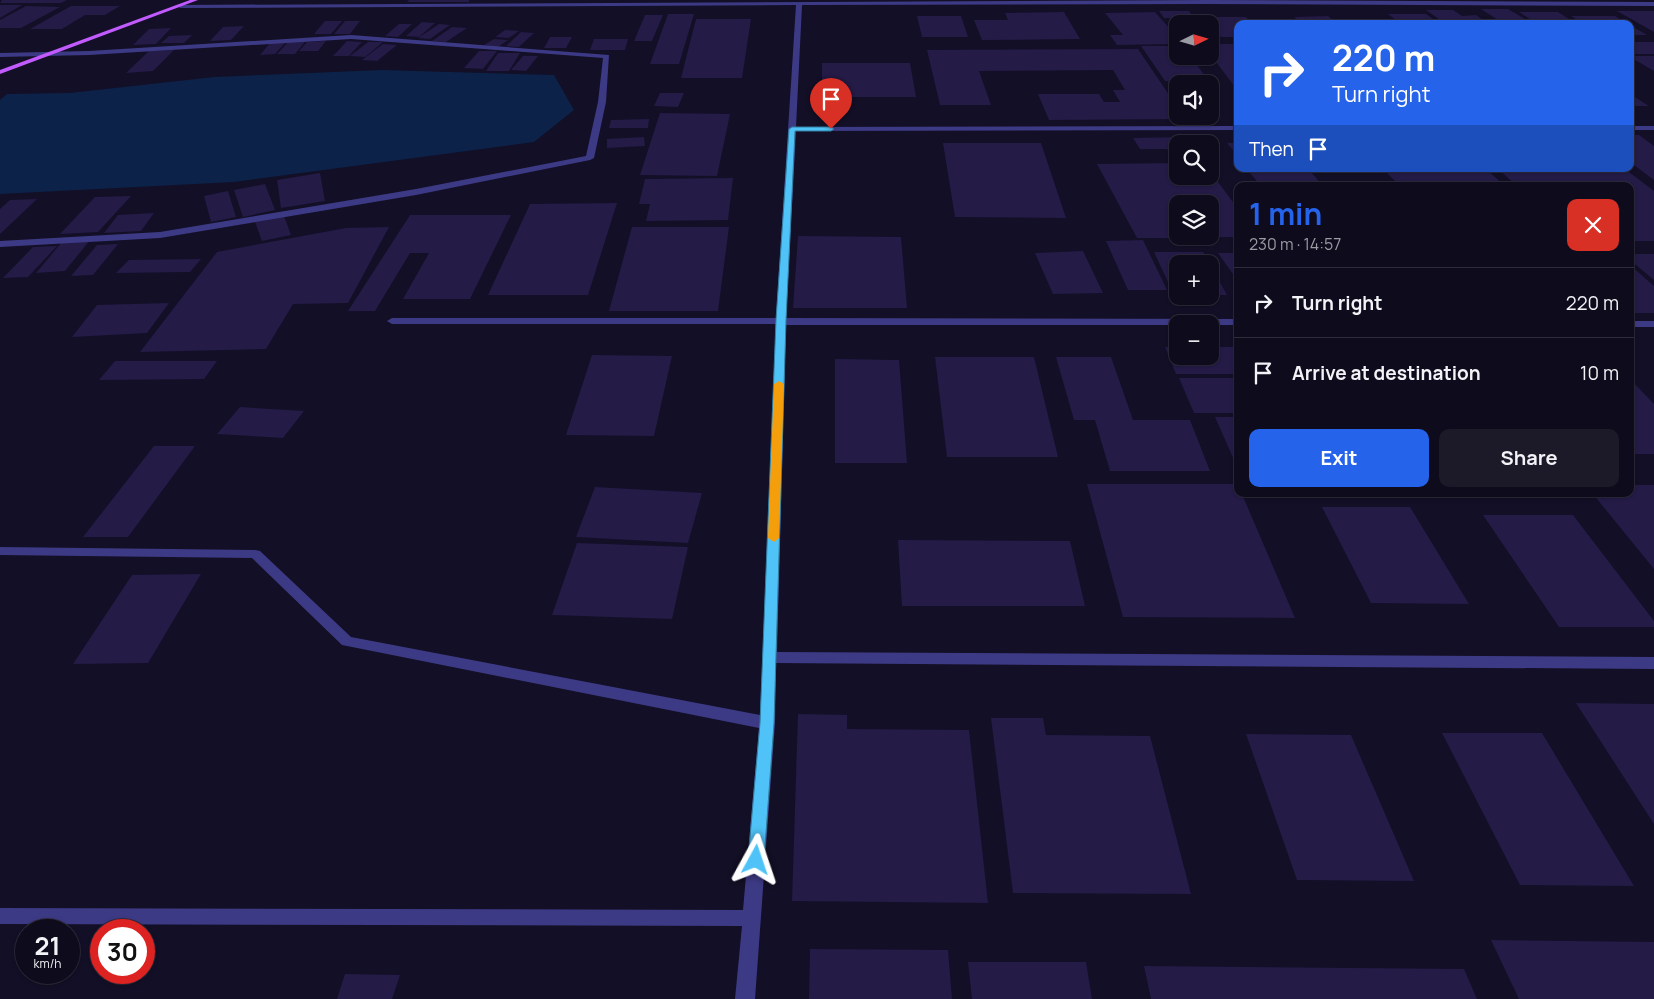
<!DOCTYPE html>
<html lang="en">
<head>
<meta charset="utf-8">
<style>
	body { margin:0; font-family:Manrope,sans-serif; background:#1c1929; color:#f1f3f6; height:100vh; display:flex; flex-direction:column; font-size:19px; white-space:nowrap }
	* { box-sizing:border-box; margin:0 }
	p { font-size:16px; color:#9b9ba3 }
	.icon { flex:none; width:28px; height:28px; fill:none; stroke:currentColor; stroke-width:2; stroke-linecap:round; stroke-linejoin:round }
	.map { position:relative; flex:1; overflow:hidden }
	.side { position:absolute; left:1234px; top:182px; width:400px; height:315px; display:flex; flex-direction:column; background:#0e0b1c; border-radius:10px; box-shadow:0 1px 4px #0004,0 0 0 1px #2e2b3b }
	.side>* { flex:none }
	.top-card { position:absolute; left:1234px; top:20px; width:400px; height:152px; border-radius:10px; box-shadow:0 1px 4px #0004,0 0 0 1px #2e2b3b; background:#2563eb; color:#fff; overflow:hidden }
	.needle { width:32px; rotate:85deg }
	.tools { position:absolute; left:1169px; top:15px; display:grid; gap:10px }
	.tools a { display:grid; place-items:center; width:50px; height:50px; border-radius:10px; background:#0e0b1c; box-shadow:0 1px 4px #0004,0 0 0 1px #2e2b3b; font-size:25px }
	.speed { position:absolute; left:15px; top:919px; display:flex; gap:10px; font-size:25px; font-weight:700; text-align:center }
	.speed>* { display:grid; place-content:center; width:65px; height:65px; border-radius:50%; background:#0e0b1c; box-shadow:0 1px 4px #0004,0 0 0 1px #2e2b3b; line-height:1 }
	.speed small { font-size:12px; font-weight:400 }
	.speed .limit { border:8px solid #d22; background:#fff; color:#111 }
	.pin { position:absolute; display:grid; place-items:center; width:42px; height:42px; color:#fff; margin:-51px -21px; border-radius:50% 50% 50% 0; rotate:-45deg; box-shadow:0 0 5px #0007 }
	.pin .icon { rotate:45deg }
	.me { position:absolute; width:55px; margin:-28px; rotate:5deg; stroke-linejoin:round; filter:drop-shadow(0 0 4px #0008) }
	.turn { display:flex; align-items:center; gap:18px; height:105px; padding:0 15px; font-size:22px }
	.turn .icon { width:65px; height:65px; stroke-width:2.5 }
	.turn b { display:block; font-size:35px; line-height:42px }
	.then { display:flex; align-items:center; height:48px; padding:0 15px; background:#0003; gap:10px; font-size:19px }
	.round { display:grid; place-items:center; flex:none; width:52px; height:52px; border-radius:10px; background:#1c1929 }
	.overview { display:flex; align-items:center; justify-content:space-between; height:85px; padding:0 15px }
	h1 { font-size:30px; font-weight:700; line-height:38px; color:#2563eb }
	.action { display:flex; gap:10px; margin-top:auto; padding:10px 15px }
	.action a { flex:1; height:58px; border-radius:10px; background:#2563eb; color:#fff; font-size:20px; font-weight:700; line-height:58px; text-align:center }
	.action a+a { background:#1c1929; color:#f1f3f6 }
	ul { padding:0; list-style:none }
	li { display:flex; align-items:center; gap:15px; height:70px; padding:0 15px; border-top:1px solid #2e2b3b }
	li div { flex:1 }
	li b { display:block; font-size:19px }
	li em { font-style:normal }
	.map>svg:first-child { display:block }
	.water { fill:#0c2248 }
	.building { fill:#241b47 }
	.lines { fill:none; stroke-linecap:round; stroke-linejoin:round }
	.minor { fill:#3d3a85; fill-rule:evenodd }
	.major { fill:#c25bff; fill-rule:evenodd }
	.route { fill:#4fc3f7; stroke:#337fa1 }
	.slow { fill:#f59e0b }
</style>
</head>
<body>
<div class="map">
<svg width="1654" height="999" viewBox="0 0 1654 999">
	<rect width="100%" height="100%" fill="#130f26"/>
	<!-- water -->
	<polygon class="water" points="382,70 554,75 574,110 534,142 234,182 0,194 0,100 7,94 70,93 214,77"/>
	<!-- building -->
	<g class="building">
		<polygon points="2,0 67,0 61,3 0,3"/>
		<polygon points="409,0 469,0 469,2 407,2"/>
		<polygon points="0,5 22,5 0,18"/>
		<polygon points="26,6 60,7 21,28 0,28 0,20"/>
		<polygon points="71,6 120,6 105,15 85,15 62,29 30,29"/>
		<polygon points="1481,9 1508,9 1534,24 1504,24"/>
		<polygon points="1426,10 1453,10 1462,16 1476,15 1489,24 1446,24"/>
		<polygon points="1159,11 1189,11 1194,18 1164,18"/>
		<polygon points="1617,11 1654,11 1654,32"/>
		<polygon points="1064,12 1080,39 982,40 974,20 1008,20 1005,13"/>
		<polygon points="1155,12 1178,38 1178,44 1117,45 1110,35 1123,35 1105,13"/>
		<polygon points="1519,12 1558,12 1577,24 1537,24"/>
		<polygon points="668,14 694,14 679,64 650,64"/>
		<polygon points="1388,14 1426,14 1440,24 1401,24"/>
		<polygon points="645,15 663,15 652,41 634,41"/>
		<polygon points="917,16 961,16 968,37 922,37"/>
		<polygon points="1328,16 1338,24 1303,24 1294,17"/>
		<polygon points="1571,16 1615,16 1628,24 1584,24"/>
		<polygon points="1203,17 1246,17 1253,24 1238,24 1238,37 1221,37"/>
		<polygon points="696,19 751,19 742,78 681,78"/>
		<polygon points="325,21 342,21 331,34 314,34"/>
		<polygon points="345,21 360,21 350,34 334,34"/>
		<polygon points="1268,21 1291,21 1295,24 1271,24"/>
		<polygon points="422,22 435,23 419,37 406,36"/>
		<polygon points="399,24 412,24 398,37 385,36"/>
		<polygon points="439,24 450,25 430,39 418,38"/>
		<polygon points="1630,25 1647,35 1630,35"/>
		<polygon points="244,26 231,40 210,41 223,27"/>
		<polygon points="452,27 467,28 446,42 432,41"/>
		<polygon points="171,28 156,44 133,45 149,29"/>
		<polygon points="505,30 519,31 509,38 495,37"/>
		<polygon points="521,32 534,33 519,47 506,46"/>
		<polygon points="192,35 184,43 161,43 169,36"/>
		<polygon points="550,37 572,37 566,48 544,48"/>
		<polygon points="494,39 508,40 498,47 484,45"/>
		<polygon points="594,39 628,39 625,50 590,50"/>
		<polygon points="326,41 318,51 299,51 307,42"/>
		<polygon points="347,41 362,42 349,56 333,56"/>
		<polygon points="288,42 305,42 295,54 277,54"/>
		<polygon points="368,42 383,42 365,57 350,56"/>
		<rect x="1630" y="42" width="24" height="12"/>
		<polygon points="270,43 285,43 275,54 260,55"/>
		<polygon points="383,44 397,45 377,61 362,60"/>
		<polygon points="1210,44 1238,44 1238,91 1210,54"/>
		<polygon points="1141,46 1178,46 1178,56 1190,56 1209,81 1165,81"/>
		<polygon points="1138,49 1178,108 1178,116 1183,116 1185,119 1049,120 1038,94 1099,94 1104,102 1120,102 1113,90 1125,90 1113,70 979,71 991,105 940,105 927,50"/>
		<polygon points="174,50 153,71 126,73 149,51"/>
		<polygon points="479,51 497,51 483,69 464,68"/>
		<polygon points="498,53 520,53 509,71 486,71"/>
		<polygon points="523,56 538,56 526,71 511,70"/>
		<polygon points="1630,56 1654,56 1654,71 1630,57"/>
		<polygon points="822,63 910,63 916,97 822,97"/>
		<polygon points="660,93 684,93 678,107 654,106"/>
		<polygon points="1630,94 1649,106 1630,106"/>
		<polygon points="660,113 730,114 717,176 640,175"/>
		<polygon points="649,119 648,128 609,128 611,120"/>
		<polygon points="1630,135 1639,135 1654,146 1654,180 1630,162"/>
		<polygon points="644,137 645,146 607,148 607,139"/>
		<polygon points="1185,137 1191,144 1178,144 1178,176 1210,176 1210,171 1238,209 1238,237 1210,237 1210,204 1178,204 1178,238 1137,238 1097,164 1177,163 1167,149 1140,149 1133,138"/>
		<polygon points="943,143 1041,143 1066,218 955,217"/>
		<polygon points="1227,143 1238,143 1238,156"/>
		<polygon points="1383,169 1486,169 1505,186 1400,186"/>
		<polygon points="1498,169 1625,169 1654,191 1654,241 1630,241 1630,186 1517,186"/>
		<polygon points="1311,172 1323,186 1261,186 1250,173"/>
		<polygon points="320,173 325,201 281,208 277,180"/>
		<polygon points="733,178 728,220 646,221 650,204 639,204 645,179"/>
		<polygon points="265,184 275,210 243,217 234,190"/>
		<polygon points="228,191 236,217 211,222 204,196"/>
		<polygon points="131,196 98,232 60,234 95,197"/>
		<polygon points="37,199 0,234 0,209 10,200"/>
		<polygon points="617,203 588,295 488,295 530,204"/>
		<polygon points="154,213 141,231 104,233 118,215"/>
		<polygon points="410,215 511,215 470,299 403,299 429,253 410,253 375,311 348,311"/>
		<polygon points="284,216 291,235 262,241 255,222"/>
		<polygon points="389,227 348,303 293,304 266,349 140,352 217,252 346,228"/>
		<polygon points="632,227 729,227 718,311 609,311"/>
		<polygon points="798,236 901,237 907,308 793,308"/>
		<polygon points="90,240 65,271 36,273 62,242"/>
		<polygon points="1143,240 1167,290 1128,290 1106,241"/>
		<polygon points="118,244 93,275 71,276 97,245"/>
		<polygon points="57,246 28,277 3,278 33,247"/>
		<polygon points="1083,251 1103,293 1053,294 1035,253"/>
		<polygon points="1154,252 1203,252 1210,264 1178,264 1178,295 1174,295"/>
		<polygon points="1218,253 1238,253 1238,281"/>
		<polygon points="1630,254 1654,254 1654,280 1630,260"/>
		<polygon points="201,259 190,272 116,273 129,260"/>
		<polygon points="1210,264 1227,295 1210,295"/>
		<polygon points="1630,265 1654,286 1654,313 1630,313"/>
		<polygon points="169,303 147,333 72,337 97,305"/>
		<polygon points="1165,347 1178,347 1178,356 1210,356 1210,347 1238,347 1238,374 1176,374"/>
		<polygon points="592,355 672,356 654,436 566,435"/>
		<polygon points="935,357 1034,357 1058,457 947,457"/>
		<polygon points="1056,357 1111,357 1133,420 1190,420 1210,471 1110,471 1095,420 1074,420"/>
		<polygon points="835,359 899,360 907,463 835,463"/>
		<polygon points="115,361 217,361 204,379 99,380"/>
		<polygon points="1179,378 1238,378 1238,413 1194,413"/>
		<polygon points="1630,379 1654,404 1654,454 1630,454"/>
		<polygon points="240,407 304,411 283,438 217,434"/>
		<polygon points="1215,417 1238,417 1238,469"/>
		<polygon points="154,446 195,446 128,537 83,537"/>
		<polygon points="1087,484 1238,484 1238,494 1242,494 1295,618 1123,617"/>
		<polygon points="1630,485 1654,485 1654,569 1593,494 1630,494"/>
		<polygon points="595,487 702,493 688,543 576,537"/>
		<polygon points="1322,507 1410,507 1469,604 1371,603"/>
		<polygon points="1483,515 1573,515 1654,621 1654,627 1559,627"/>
		<polygon points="898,540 1070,541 1085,606 902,606"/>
		<polygon points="577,543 688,547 672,619 552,615"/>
		<polygon points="201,574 148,663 73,664 132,575"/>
		<polygon points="1576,703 1654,704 1654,824"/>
		<polygon points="798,714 847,715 847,729 969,730 988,903 792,901"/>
		<polygon points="991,718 1043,718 1046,735 1150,736 1191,894 1013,893"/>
		<polygon points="1442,733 1542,733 1634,886 1520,885"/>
		<polygon points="1246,734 1351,735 1414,881 1297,880"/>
		<polygon points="1491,940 1654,942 1654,999 1519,999"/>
		<polygon points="810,949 948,950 952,999 809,999"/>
		<polygon points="968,962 1086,962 1092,999 972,999"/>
		<polygon points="1144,966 1464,969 1477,999 1151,999"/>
		<polygon points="345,974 400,975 392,999 337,999"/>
	</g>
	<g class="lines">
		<!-- minor -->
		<g class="minor">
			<polygon points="1209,0 1654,2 1654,6 1209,4 802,5 796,127 1238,126 1238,130 796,131 786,318 1238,319 1238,325 786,325 777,652 1654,657 1654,669 776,663 775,723 755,999 735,999 742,926 0,924 0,908 743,910 759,728 342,645 252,558 0,555 0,547 255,550 260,551 351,637 760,715 776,324 392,324 387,321 392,318 776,318 796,5 180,8 178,5"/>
			<polygon points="351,35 609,55 606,102 594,158 590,160 416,195 160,238 0,247 0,241 160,232 416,189 586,156 598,102 603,58 351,39 89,55 0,57 0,53 89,51"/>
			<rect x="1630" y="126" width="24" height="4"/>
			<rect x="1630" y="321" width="24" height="6"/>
		</g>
		<!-- major -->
		<polygon class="major" points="190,0 198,0 0,74 0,70"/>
	</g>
	<!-- route -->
	<polygon class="route" points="792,127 831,127 834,129 831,131 795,131 786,320 774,723 764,860 762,865 756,867 751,865 748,860 760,723 776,320 789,129"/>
	<!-- slow -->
	<polygon class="slow" points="779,381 784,384 779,538 774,542 768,538 774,384"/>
</svg>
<div class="tools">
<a><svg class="needle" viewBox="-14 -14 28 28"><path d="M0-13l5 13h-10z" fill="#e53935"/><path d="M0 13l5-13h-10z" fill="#9b9ba3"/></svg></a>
<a><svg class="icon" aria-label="sound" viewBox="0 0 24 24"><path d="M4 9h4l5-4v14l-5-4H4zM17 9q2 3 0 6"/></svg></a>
<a><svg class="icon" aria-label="search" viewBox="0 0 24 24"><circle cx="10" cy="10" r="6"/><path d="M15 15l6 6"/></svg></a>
<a><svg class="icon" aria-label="layers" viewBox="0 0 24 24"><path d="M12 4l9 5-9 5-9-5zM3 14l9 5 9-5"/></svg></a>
<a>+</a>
<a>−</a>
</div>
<div class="speed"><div>21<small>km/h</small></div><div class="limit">30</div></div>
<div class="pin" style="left:831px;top:129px;background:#d93025"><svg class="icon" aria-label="arrive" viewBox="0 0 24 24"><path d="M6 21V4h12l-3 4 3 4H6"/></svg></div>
<svg class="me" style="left:756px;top:860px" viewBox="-20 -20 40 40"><path d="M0-17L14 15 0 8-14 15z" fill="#4fc3f7" stroke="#fff" stroke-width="4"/></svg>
<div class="top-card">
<div class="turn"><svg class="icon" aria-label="right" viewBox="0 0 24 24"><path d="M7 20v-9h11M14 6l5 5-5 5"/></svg><div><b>220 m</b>Turn right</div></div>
<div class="then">Then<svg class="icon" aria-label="arrive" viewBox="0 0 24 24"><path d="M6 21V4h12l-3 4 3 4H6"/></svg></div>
</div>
<section class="side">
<div class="overview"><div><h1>1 min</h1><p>230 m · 14:57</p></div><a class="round" style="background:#d93025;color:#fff"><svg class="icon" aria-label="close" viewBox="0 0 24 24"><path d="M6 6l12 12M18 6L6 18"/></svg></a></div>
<ul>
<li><svg class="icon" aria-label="right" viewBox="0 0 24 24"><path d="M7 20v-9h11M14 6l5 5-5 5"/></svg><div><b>Turn right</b></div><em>220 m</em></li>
<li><svg class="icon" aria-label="arrive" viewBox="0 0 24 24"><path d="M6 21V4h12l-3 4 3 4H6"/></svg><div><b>Arrive at destination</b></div><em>10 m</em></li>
</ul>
<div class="action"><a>Exit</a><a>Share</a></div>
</section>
</div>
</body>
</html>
